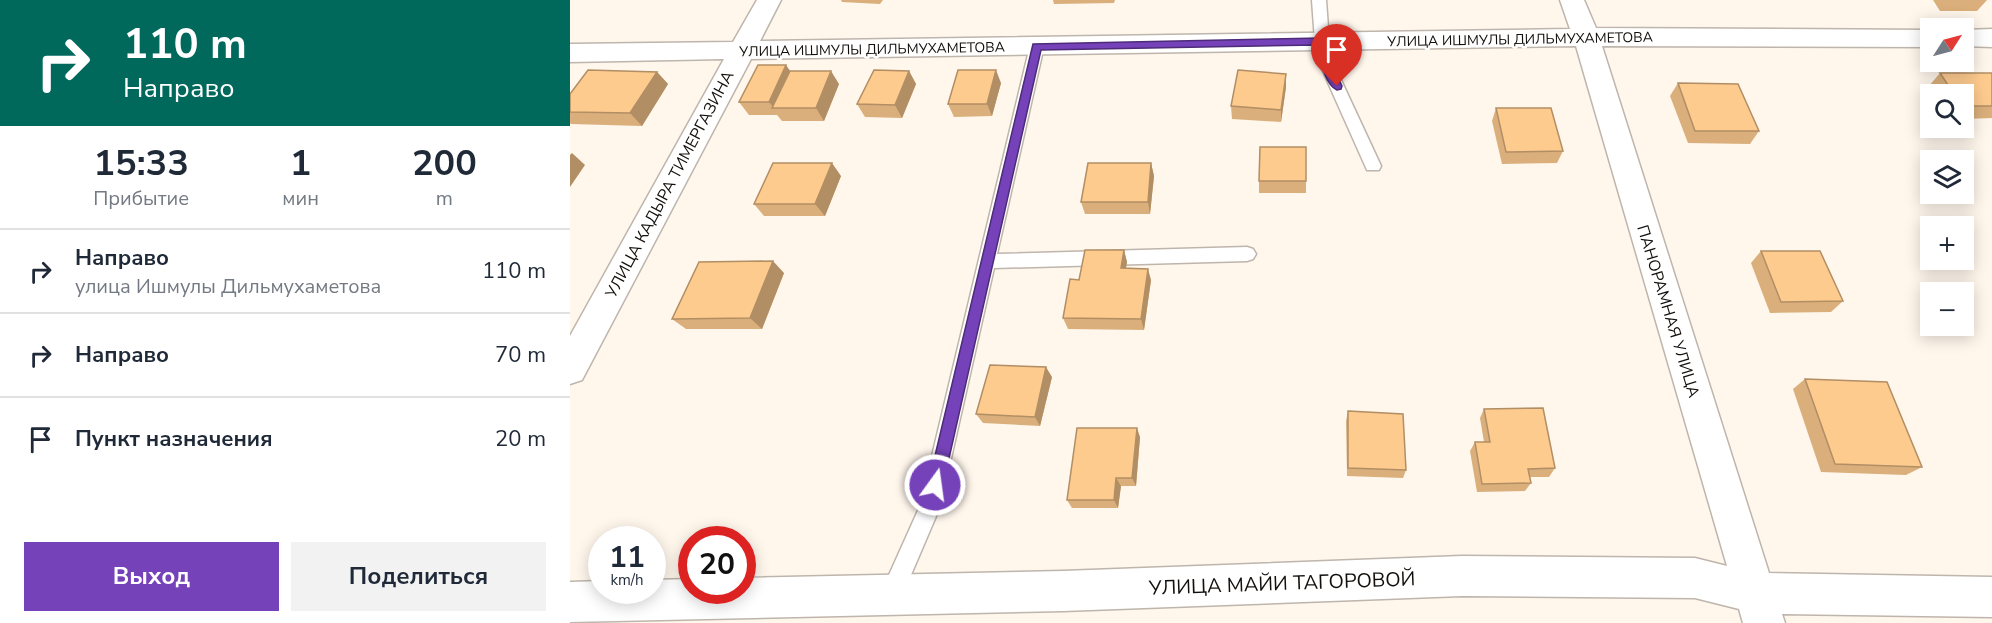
<!DOCTYPE html>
<html lang="ru">
<head>
<meta charset="utf-8">
<style>
	body { margin:0; font-family:"Nunito Sans",sans-serif; background:#f2f2f3; color:#1f2937; height:100vh; display:flex; flex-direction:column; font-size:22px; white-space:nowrap }
	* { box-sizing:border-box; margin:0 }
	p { font-size:20px; color:#747a83 }
	.icon { flex:none; width:33px; height:33px; fill:none; stroke:currentColor; stroke-width:2; stroke-linecap:round; stroke-linejoin:round }
	.map { position:relative; flex:1; overflow:hidden }
	.side { display:flex; flex-direction:column; background:#fff; width:570px }
	.side>* { flex:none }
	.guide { background:#00695c; color:#fff; overflow:hidden }
	.needle { width:39px; rotate:54deg }
	.fabs { position:absolute; left:1350px; top:18px; display:grid; gap:12px }
	.fabs a { display:grid; place-items:center; width:54px; height:54px; border-radius:0px; background:#fff; box-shadow:0 3px 15px #0003; font-size:30px }
	.speed { position:absolute; left:18px; top:526px; display:flex; gap:12px; font-size:30px; font-weight:700; text-align:center }
	.speed>* { display:grid; place-content:center; width:78px; height:78px; border-radius:50%; background:#fff; box-shadow:0 3px 15px #0003; line-height:1 }
	.speed small { font-size:15px; font-weight:400 }
	.speed .limit { border:9px solid #d22; background:#fff; color:#111 }
	.pin { position:absolute; display:grid; place-items:center; width:51px; height:51px; color:#fff; margin:-62px -26px; border-radius:50% 50% 50% 0; rotate:-45deg; box-shadow:0 0 6px #0007 }
	.pin .icon { rotate:45deg }
	.me { position:absolute; width:66px; margin:-33px; rotate:14deg; stroke-linejoin:round; filter:drop-shadow(0 0 4px #0008) }
	.turn { display:flex; align-items:center; gap:21px; height:126px; padding:0 24px; font-size:27px }
	.turn .icon { width:78px; height:78px; stroke-width:2.5 }
	.turn b { display:block; font-size:42px; line-height:51px }
	.eta { display:flex; justify-content:space-evenly; align-items:center; height:102px; text-align:center }
	.eta b { font-size:36px; font-weight:700; line-height:42px }
	.cta { display:flex; gap:12px; margin-top:auto; padding:12px 24px }
	.cta a { flex:1; height:69px; border-radius:0px; background:#7642b9; color:#fff; font-size:24px; font-weight:700; line-height:69px; text-align:center }
	.cta a+a { background:#f2f2f3; color:#1f2937 }
	ul { padding:0; list-style:none }
	li { display:flex; align-items:center; gap:18px; height:84px; padding:0 24px; border-top:2px solid #e0e1e3 }
	li div { flex:1 }
	li b { display:block; font-size:22px }
	li em { font-style:normal }
	main { display:flex; flex:1; min-height:0 }
	.map>svg:first-child { display:block }
	.lines { fill:none; stroke-linecap:round; stroke-linejoin:round }
	.service-casing { stroke:#beb5ac; stroke-width:3 }
	.minor-casing { stroke:#beb5ac; stroke-width:3 }
	.service { fill:#fff; fill-rule:evenodd }
	.minor { fill:#fff; fill-rule:evenodd }
	.wall { fill:#daaf7b }
	.shaded-wall { fill:#b28e64 }
	.building { fill:#fecb8f; stroke:#b28e64; stroke-width:1.5 }
	.route { fill:#7642b9; stroke:#4d2b78; stroke-width:1.5 }
	.labels { text-anchor:middle; stroke-width:5; stroke-linejoin:round; paint-order:stroke }
	.far-street-label { font-size:14px; fill:#120f0c; stroke:#fff }
	.street-label { font-size:16px; fill:#120f0c; stroke:#fff }
	.near-street-label { font-size:20px; fill:#120f0c; stroke:#fff }
</style>
</head>
<body>
<main>
<section class="side">
<div class="guide">
<div class="turn"><svg class="icon" aria-label="right" viewBox="0 0 24 24"><path d="M7 20v-9h11M14 6l5 5-5 5"/></svg><div><b>110 m</b>Направо</div></div>
</div>
<div class="eta">
<div><b>15:33</b><p>Прибытие</p></div>
<div><b>1</b><p>мин</p></div>
<div><b>200</b><p>m</p></div>
</div>
<ul>
<li><svg class="icon" aria-label="right" viewBox="0 0 24 24"><path d="M7 20v-9h11M14 6l5 5-5 5"/></svg><div><b>Направо</b><p>улица Ишмулы Дильмухаметова</p></div><em>110 m</em></li>
<li><svg class="icon" aria-label="right" viewBox="0 0 24 24"><path d="M7 20v-9h11M14 6l5 5-5 5"/></svg><div><b>Направо</b></div><em>70 m</em></li>
<li><svg class="icon" aria-label="arrive" viewBox="0 0 24 24"><path d="M6 21V4h12l-3 4 3 4H6"/></svg><div><b>Пункт назначения</b></div><em>20 m</em></li>
</ul>
<div class="cta"><a>Выход</a><a>Поделиться</a></div>
</section>
<div class="map">
<svg width="1422" height="623" viewBox="0 0 1422 623">
	<rect width="100%" height="100%" fill="#fff6ec"/>
	<g class="lines">
		<defs>
			<g id="service">
				<polygon points="742,0 756,0 759,41 765,67 811,166 809,170 797,170 751,67 745,41"/>
				<polygon points="467,41 474,46 427,254 677,247 683,249 686,254 683,259 677,261 424,268 370,507 329,603 321,606 313,603 310,595 350,506 460,46"/>
			</g>
			<g id="minor">
				<polygon points="187,0 211,0 190,41 1000,29 990,0 1014,0 1026,28 1360,30 1360,47 1032,46 1199,573 1422,577 1422,617 1212,614 1215,623 1173,623 1169,609 1125,598 892,596 493,611 0,622 0,582 32,581 32,591 82,591 82,580 122,579 122,591 172,591 172,578 493,571 892,556 1125,558 1157,566 1006,46 181,59 12,380 0,384 0,336 154,59 0,62 0,44 163,42"/>
				<polygon points="1422,29 1422,47 1394,46 1394,30"/>
			</g>
		</defs>
		<!-- service casing -->
		<use href="#service" class="service-casing"/>
		<!-- minor casing -->
		<use href="#minor" class="minor-casing"/>
		<!-- service -->
		<use href="#service" class="service"/>
		<!-- minor -->
		<use href="#minor" class="minor"/>
	</g>
	<!-- wall -->
	<g class="wall">
		<polygon points="271,0 313,0 310,4 272,2"/>
		<polygon points="483,0 545,0 544,3 484,4"/>
		<polygon points="1363,0 1417,0 1407,11 1370,11"/>
		<polygon points="220,71 269,84 254,121 212,121 207,115 179,115 169,102"/>
		<polygon points="339,71 346,84 332,118 295,117 287,104"/>
		<polygon points="87,72 98,84 72,126 1,124 0,123 0,94"/>
		<polygon points="1370,73 1422,73 1422,118 1394,119 1394,94 1364,94 1359,86"/>
		<polygon points="716,74 716,87 711,122 662,119 661,106"/>
		<polygon points="431,83 422,116 384,117 378,104"/>
		<polygon points="1108,83 1189,131 1180,144 1118,143 1100,96"/>
		<polygon points="926,108 993,151 987,163 932,164 922,121"/>
		<polygon points="736,147 736,193 689,193 689,181"/>
		<polygon points="581,163 584,176 580,214 515,214 511,202"/>
		<polygon points="271,176 255,216 194,216 184,204"/>
		<polygon points="554,250 557,262 556,268 581,280 574,330 498,329 493,318 509,280"/>
		<polygon points="1191,251 1273,301 1261,312 1200,313 1181,263"/>
		<polygon points="214,273 192,329 116,329 102,319"/>
		<polygon points="482,377 470,426 413,423 406,414"/>
		<polygon points="1235,379 1352,467 1336,475 1251,472 1223,389"/>
		<polygon points="914,409 985,468 979,477 960,477 961,483 955,491 907,492 900,451 905,442 914,442 910,418"/>
		<polygon points="778,411 836,470 833,478 777,476 776,421"/>
		<polygon points="570,437 566,486 551,486 548,508 502,508 497,500"/>
	</g>
	<!-- shaded-wall -->
	<g class="shaded-wall">
		<polygon points="216,65 225,78 204,108 199,102"/>
		<polygon points="426,70 431,83 422,116 417,104"/>
		<polygon points="261,71 269,84 254,121 246,108"/>
		<polygon points="339,71 346,84 332,118 325,105"/>
		<polygon points="87,72 98,84 72,126 60,113"/>
		<polygon points="716,74 716,87 711,122 711,110"/>
		<polygon points="2,153 15,165 0,187 0,155"/>
		<polygon points="262,163 271,176 255,216 245,204"/>
		<polygon points="581,163 584,176 580,214 578,202"/>
		<polygon points="554,250 557,262 554,279 551,268"/>
		<polygon points="203,261 214,273 192,329 180,318"/>
		<polygon points="578,269 581,280 574,330 571,319"/>
		<polygon points="476,367 482,377 470,426 465,417"/>
		<polygon points="567,428 570,437 566,486 562,478"/>
		<polygon points="546,478 551,486 548,508 544,500"/>
	</g>
	<!-- building -->
	<g class="building">
		<polygon points="188,65 216,65 199,102 169,102"/>
		<polygon points="18,70 87,72 60,113 0,112 0,94"/>
		<polygon points="304,70 339,71 325,105 287,104"/>
		<polygon points="388,70 426,70 417,104 378,104"/>
		<polygon points="668,70 716,74 711,110 661,106"/>
		<polygon points="220,71 261,71 246,108 202,108"/>
		<polygon points="1370,73 1422,73 1422,106 1394,106 1394,94 1384,94"/>
		<polygon points="1108,83 1168,84 1189,131 1125,131"/>
		<polygon points="926,108 981,108 993,151 936,152"/>
		<polygon points="690,147 736,147 736,181 689,181"/>
		<polygon points="203,163 262,163 245,204 184,204"/>
		<polygon points="518,163 581,163 578,202 511,202"/>
		<polygon points="515,250 554,250 551,268 578,269 571,319 493,318 500,279 509,280"/>
		<polygon points="1191,251 1250,251 1273,301 1211,302"/>
		<polygon points="203,261 180,318 102,319 129,262"/>
		<polygon points="420,365 476,367 465,417 406,414"/>
		<polygon points="1235,379 1317,382 1352,467 1265,464"/>
		<polygon points="973,408 985,468 958,469 961,483 912,484 905,442 920,442 914,409"/>
		<polygon points="778,411 833,414 836,470 778,468"/>
		<polygon points="507,428 567,428 562,478 546,478 544,500 497,500"/>
	</g>
	<!-- route -->
	<path class="route" d="M752 38 757 41 763 67 772 86 771 89 767 90C754 84 750 58 747 45L471 50 373 485 371 490 365 492 360 490 358 485 463 44Z"/>
	<g class="labels">
		<!-- far-street labels -->
		<g class="far-street-label">
			<text transform="translate(950 39) rotate(-1)" y="5">УЛИЦА ИШМУЛЫ ДИЛЬМУХАМЕТОВА</text>
			<text transform="translate(302 49) rotate(-1)" y="5">УЛИЦА ИШМУЛЫ ДИЛЬМУХАМЕТОВА</text>
		</g>
		<!-- street labels -->
		<g class="street-label">
			<text transform="translate(99 184) rotate(-62)" y="6">УЛИЦА КАДЫРА ТИМЕРГАЗИНА</text>
			<text transform="translate(1099 311) rotate(73)" y="6">ПАНОРАМНАЯ УЛИЦА</text>
		</g>
		<!-- near-street labels -->
		<g class="near-street-label">
			<text transform="translate(712 583) rotate(-2)" y="7">УЛИЦА МАЙИ ТАГОРОВОЙ</text>
		</g>
	</g>
</svg>
<div class="fabs">
<a><svg class="needle" viewBox="-14 -14 28 28"><path d="M0-13l5 13h-10z" fill="#e53935"/><path d="M0 13l5-13h-10z" fill="#747a83"/></svg></a>
<a><svg class="icon" aria-label="search" viewBox="0 0 24 24"><circle cx="10" cy="10" r="6"/><path d="M15 15l6 6"/></svg></a>
<a><svg class="icon" aria-label="layers" viewBox="0 0 24 24"><path d="M12 4l9 5-9 5-9-5zM3 14l9 5 9-5"/></svg></a>
<a>+</a>
<a>−</a>
</div>
<div class="speed"><div>11<small>km/h</small></div><div class="limit">20</div></div>
<div class="pin" style="left:767px;top:86px;background:#d93025"><svg class="icon" aria-label="arrive" viewBox="0 0 24 24"><path d="M6 21V4h12l-3 4 3 4H6"/></svg></div>
<svg class="me" style="left:365px;top:485px" viewBox="-20 -20 40 40"><circle r="17" fill="#7642b9" stroke="#fff" stroke-width="3"/><path d="M0-11L8 9 0 5-8 9z" fill="#fff"/></svg>
</div>
</main>
</body>
</html>
